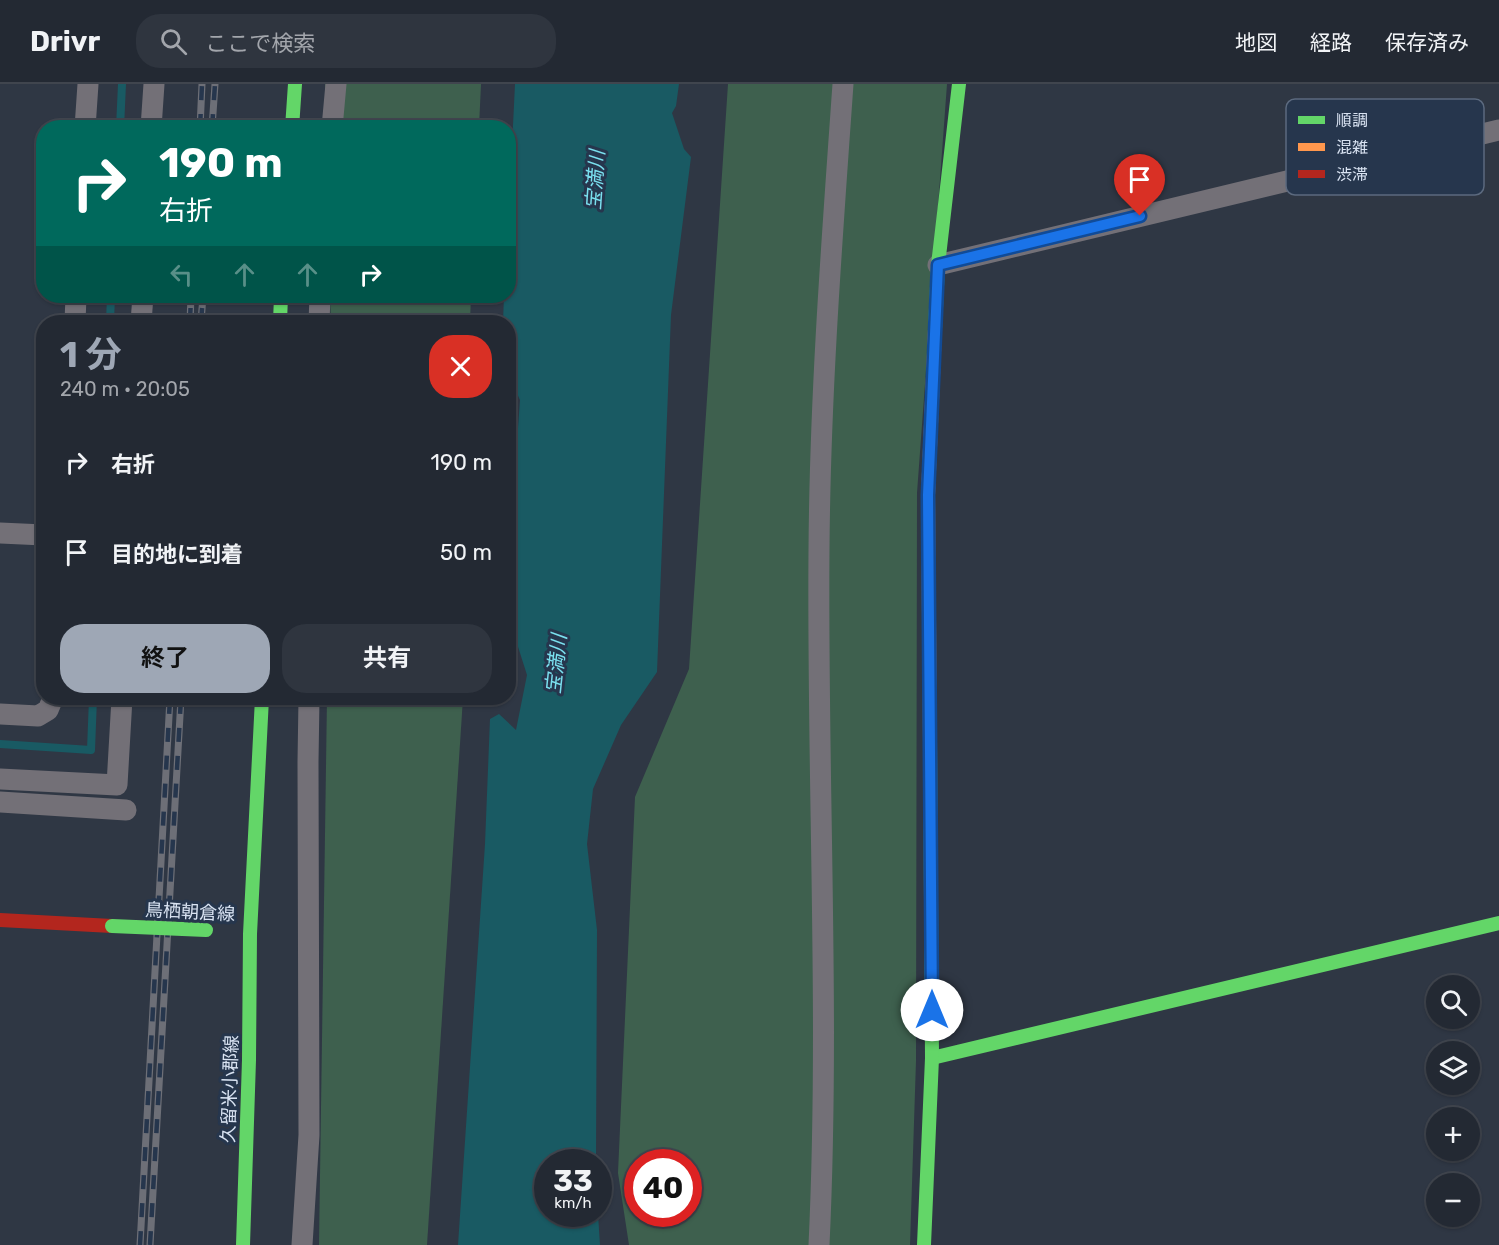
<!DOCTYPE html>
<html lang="ja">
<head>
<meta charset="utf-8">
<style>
	body { margin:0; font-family:Rubik,"Noto Sans JP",sans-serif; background:#2f353f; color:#f1f3f6; height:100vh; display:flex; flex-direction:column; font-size:22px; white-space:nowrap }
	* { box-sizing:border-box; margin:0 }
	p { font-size:20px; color:#a3a6ac }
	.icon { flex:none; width:33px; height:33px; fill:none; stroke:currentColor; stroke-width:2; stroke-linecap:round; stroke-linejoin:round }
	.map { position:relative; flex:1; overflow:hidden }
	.details { position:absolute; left:36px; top:231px; width:480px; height:390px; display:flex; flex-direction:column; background:#232933; border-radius:24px; box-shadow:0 2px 4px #0004,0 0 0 2px #40454e }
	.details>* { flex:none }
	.top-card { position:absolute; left:36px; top:36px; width:480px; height:183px; border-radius:24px; box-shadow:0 2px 4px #0004,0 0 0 2px #40454e; background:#00695c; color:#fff; overflow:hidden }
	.tools { position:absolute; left:1426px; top:891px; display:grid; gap:12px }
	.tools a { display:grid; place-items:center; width:54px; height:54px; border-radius:50%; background:#232933; box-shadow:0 2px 4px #0004,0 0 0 2px #40454e; font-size:30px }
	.speed { position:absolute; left:534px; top:1065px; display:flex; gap:12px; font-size:30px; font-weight:700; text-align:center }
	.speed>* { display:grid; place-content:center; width:78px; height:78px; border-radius:50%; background:#232933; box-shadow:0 2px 4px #0004,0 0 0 2px #40454e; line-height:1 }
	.speed small { font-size:15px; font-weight:400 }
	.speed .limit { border:9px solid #d22; background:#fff; color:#111 }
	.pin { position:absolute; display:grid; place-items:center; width:51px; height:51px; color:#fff; margin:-62px -26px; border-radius:50% 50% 50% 0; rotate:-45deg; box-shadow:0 0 6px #0007 }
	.pin .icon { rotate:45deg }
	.me { position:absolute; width:66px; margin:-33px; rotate:0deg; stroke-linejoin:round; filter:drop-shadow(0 0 4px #0008) }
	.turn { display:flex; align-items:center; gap:21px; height:126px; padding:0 24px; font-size:27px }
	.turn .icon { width:78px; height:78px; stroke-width:2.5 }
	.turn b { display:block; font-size:42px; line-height:51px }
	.lanes { display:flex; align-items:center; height:57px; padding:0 24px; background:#0003; justify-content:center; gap:30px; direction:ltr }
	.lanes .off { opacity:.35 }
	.round { display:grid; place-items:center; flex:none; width:63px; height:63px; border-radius:24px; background:#2f353f }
	.overview { display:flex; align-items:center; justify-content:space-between; height:102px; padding:0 24px }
	h1 { font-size:36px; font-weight:700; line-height:45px; color:#9ea7b5 }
	.action { display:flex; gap:12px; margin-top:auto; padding:12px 24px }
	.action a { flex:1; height:69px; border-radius:24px; background:#9ea7b5; color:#111; font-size:24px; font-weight:700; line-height:69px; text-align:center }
	.action a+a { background:#2f353f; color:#f1f3f6 }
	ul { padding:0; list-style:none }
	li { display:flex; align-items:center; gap:18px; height:90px; padding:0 24px }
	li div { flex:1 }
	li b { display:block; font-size:22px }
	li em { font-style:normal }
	header { display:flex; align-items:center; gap:36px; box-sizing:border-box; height:84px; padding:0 30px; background:#232933; border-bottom:2px solid #40454e }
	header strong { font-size:28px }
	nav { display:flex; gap:33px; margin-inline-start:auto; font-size:21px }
	.search { width:420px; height:54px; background:#2f353f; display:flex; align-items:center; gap:15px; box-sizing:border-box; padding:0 21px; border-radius:24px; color:#a3a6ac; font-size:22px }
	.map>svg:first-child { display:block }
	.green { fill:#3e604e; fill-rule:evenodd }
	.water { fill:#195a63 }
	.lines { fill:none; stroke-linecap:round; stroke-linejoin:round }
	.stream { stroke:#195a63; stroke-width:8 }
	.street { stroke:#737077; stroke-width:21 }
	.fast { stroke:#63d668; stroke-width:14 }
	.slow { stroke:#ff974d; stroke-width:14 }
	.jam { stroke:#b3261e; stroke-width:14 }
	.rail-casing { stroke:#6d6f77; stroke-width:7 }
	.rail { stroke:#26364d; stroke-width:4.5; stroke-dasharray:14; stroke-linecap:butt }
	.fast-bridge { stroke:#63d668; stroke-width:14 }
	.route-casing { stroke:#114b97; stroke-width:15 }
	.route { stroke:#1a73e8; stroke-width:10 }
	.labels { text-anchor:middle; stroke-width:6; stroke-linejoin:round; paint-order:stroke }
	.street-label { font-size:18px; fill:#d9e3f2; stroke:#26364d }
	.water-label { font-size:20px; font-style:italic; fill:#7ae0ef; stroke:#26364d }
	.key { fill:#26364d; stroke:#5c6a7f; stroke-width:1.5 }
	.key-label { font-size:16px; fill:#d9e3f2 }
</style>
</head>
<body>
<header>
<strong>Drivr</strong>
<div class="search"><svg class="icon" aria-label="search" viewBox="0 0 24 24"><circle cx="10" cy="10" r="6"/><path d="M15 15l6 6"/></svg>ここで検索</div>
<nav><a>地図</a><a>経路</a><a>保存済み</a></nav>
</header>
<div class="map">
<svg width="1499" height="1161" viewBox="0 0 1499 1161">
	<rect width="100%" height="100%" fill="#2f3744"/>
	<!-- green -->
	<g class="green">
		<polygon points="325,0 481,0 479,43 326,43"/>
		<path d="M728 0H947L917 409 916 977 910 1161H629L618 1089 635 713 689 585ZM638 1078H688V1130H638Z"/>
		<polygon points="330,212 471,212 470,238 331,238"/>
		<polygon points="327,614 463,614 427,1161 319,1161"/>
	</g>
	<!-- water -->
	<polygon class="water" points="515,0 679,0 676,22 672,29 684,65 691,73 671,231 657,588 621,641 593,705 587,760 597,846 596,1078 548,1078 548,1130 598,1130 600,1161 458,1161 485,760 490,635 499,630 516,646 527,591 513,547 508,484 520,316 509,292 508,238 503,238 504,212 508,212 509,124"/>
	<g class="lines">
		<!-- stream -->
		<g class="stream">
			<polyline points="120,44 122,0"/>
			<polyline points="110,238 111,212"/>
			<polyline points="0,660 91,666 93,614"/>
		</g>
		<!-- street -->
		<g class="street">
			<polyline points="85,44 88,0"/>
			<polyline points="151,44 154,0"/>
			<polyline points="332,44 336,0"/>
			<polyline points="938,181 1499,46"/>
			<polyline points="75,238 76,212"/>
			<polyline points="141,238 143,212"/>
			<polyline points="319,238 320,212"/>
			<polyline points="0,449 44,451"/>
			<polyline points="0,630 38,632 48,626 53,614"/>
			<polyline points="0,695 117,701 122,614"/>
			<polyline points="0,718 126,726"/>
			<polyline points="302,1161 309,1051 308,678 309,614"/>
			<path d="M819 1161C830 930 817 698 819 466 820 311 832 155 843 0"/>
		</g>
		<!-- fast -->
		<g class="fast">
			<polyline points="292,44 295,0"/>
			<polyline points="280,238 281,212"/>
			<polyline points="935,245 938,181 959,0"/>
			<polyline points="932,974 1499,839"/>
			<polyline points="243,1161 249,976 250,850 262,614"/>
			<polyline points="924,1161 932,974 930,657"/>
		</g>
		<!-- slow -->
		<polyline class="slow" points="930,657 928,411 935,245"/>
		<!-- jam -->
		<polyline class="jam" points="0,836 112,842"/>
		<defs>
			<g id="rail">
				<polyline points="200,44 202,0"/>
				<polyline points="212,44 215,0"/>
				<polyline points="190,238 191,212"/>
				<polyline points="201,238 203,212"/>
				<polyline points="140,1161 170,614"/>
				<polyline points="150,1161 181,614"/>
			</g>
		</defs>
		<!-- rail casing -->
		<use href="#rail" class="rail-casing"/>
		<!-- rail -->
		<use href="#rail" class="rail"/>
		<!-- fast-bridge -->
		<polyline class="fast-bridge" points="112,842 206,846"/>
	</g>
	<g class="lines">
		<defs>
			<polyline id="route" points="932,926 928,411 938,181 1140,132"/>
		</defs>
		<!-- route casing -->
		<use href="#route" class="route-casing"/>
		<!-- route -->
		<use href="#route" class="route"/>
	</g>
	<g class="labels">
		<!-- street labels -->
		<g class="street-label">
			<text transform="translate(190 828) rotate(3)" y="6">鳥栖朝倉線</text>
			<text transform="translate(230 1005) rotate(-88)" y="6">久留米小郡線</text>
		</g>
		<!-- water labels -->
		<g class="water-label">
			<text transform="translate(595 96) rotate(-86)" y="7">宝満川</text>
			<text transform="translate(556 580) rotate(-84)" y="7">宝満川</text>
		</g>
	</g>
	<!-- legend -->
	<rect x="1286" y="15" width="198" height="96" rx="9" class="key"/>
	<rect x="1298" y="32" width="27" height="8" fill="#63d668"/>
	<rect x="1298" y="59" width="27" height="8" fill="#ff974d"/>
	<rect x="1298" y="86" width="27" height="8" fill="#b3261e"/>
	<g class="key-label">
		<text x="1336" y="42">順調</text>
		<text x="1336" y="69">混雑</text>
		<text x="1336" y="96">渋滞</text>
	</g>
</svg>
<div class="tools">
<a><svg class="icon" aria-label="search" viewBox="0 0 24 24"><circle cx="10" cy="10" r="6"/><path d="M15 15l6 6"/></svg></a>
<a><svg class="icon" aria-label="layers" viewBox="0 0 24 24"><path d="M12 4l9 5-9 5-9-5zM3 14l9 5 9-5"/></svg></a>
<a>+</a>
<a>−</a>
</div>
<div class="speed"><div>33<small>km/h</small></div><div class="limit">40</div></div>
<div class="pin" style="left:1140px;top:132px;background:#d93025"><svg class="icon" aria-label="arrive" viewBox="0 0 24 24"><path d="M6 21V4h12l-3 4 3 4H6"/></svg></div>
<svg class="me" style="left:932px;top:926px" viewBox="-20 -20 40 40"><circle r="19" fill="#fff"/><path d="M0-13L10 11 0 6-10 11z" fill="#1a73e8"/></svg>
<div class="top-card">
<div class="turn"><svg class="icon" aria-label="right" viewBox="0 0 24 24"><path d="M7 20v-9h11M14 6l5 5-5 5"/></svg><div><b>190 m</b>右折</div></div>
<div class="lanes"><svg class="icon off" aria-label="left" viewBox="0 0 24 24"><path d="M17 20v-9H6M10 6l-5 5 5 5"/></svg><svg class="icon off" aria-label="ahead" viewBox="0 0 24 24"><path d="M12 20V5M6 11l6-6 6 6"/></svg><svg class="icon off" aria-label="ahead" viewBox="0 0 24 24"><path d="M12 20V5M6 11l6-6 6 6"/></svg><svg class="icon" aria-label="right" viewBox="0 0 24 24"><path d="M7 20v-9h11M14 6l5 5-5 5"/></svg></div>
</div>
<section class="details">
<div class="overview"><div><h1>1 分</h1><p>240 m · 20:05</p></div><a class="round" style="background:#d93025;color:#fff"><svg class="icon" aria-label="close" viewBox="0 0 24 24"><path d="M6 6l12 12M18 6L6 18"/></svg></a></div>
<ul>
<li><svg class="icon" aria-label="right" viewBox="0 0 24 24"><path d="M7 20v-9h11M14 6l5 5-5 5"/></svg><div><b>右折</b></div><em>190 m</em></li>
<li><svg class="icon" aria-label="arrive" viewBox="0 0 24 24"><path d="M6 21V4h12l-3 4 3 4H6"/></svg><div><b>目的地に到着</b></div><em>50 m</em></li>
</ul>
<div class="action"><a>終了</a><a>共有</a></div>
</section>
</div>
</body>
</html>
